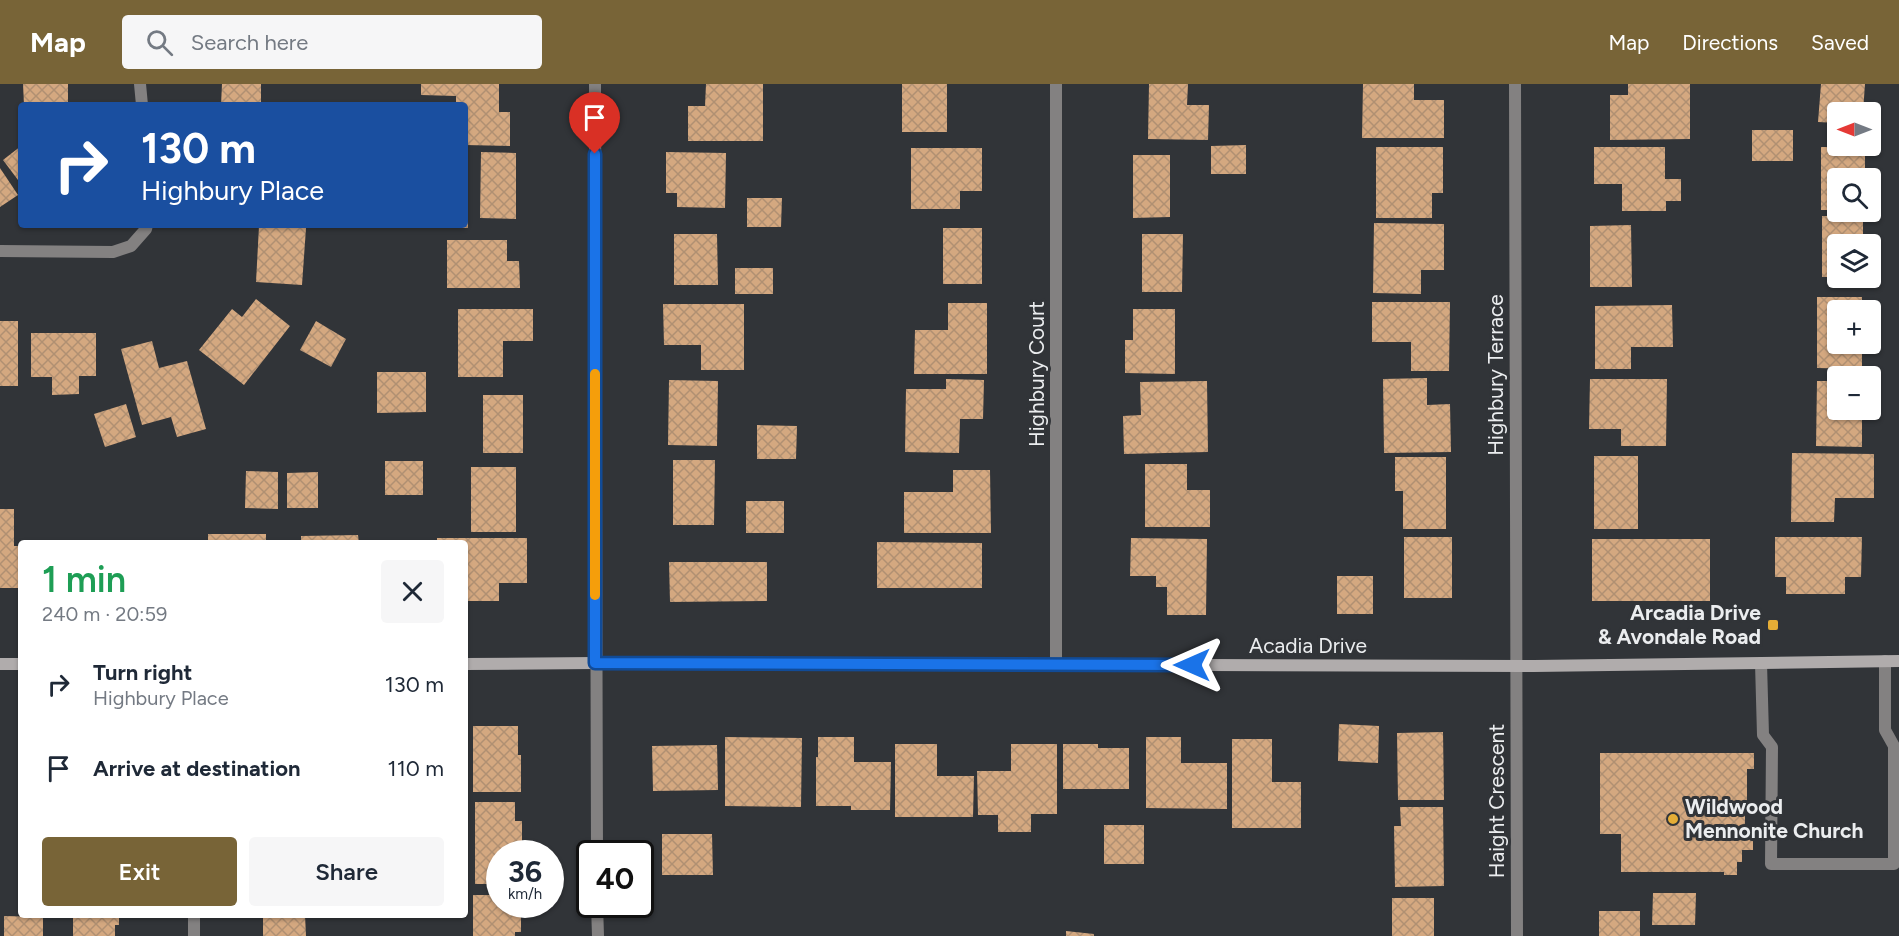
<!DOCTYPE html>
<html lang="en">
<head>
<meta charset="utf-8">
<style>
	body { margin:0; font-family:Figtree,sans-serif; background:#f6f6f7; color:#1f2937; height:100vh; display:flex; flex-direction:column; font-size:22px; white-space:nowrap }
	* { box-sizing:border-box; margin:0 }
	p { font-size:20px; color:#747a83 }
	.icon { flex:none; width:33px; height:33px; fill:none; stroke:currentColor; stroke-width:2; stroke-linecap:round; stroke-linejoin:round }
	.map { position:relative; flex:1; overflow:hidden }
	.details { position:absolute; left:18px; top:456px; width:450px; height:378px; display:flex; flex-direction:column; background:#fff; border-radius:6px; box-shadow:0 2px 4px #0004 }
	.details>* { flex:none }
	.banner { position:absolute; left:18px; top:18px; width:450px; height:126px; border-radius:6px; box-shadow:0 2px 4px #0004; background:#1a4fa0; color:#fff; overflow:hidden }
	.needle { width:39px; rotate:270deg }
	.controls { position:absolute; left:1827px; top:18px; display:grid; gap:12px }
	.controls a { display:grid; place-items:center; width:54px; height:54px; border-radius:6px; background:#fff; box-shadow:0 2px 4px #0004; font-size:30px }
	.speed { position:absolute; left:486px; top:756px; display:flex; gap:12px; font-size:30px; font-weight:700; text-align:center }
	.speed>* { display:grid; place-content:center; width:78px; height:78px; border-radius:50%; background:#fff; box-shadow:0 2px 4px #0004; line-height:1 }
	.speed small { font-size:15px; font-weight:400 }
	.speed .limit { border:3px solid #111; border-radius:9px; background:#fff; color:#111 }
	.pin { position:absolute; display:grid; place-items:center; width:51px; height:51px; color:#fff; margin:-62px -26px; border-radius:50% 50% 50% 0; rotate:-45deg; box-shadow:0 0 6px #0007 }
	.pin .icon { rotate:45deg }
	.me { position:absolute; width:66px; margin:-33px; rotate:270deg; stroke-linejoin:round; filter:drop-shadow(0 0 4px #0008) }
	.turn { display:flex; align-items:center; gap:21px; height:126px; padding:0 24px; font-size:27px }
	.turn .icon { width:78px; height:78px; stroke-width:2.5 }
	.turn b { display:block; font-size:42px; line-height:51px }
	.round { display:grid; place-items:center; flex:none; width:63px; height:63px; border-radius:6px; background:#f6f6f7 }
	.summary { display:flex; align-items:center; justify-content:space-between; height:102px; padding:0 24px }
	h1 { font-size:36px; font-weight:600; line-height:45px; color:#1e9e55 }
	.button { display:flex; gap:12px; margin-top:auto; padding:12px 24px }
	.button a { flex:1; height:69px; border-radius:6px; background:#786437; color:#fff; font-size:24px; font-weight:600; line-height:69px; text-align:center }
	.button a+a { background:#f6f6f7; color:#1f2937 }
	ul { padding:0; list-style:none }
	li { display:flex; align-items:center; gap:18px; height:84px; padding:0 24px }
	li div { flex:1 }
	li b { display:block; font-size:22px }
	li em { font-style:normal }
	header { display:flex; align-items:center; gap:36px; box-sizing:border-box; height:84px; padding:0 30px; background:#786437; color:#fff }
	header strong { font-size:28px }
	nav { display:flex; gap:33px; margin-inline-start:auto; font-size:21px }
	.search { width:420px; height:54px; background:#f6f6f7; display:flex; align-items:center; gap:15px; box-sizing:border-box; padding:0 21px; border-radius:6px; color:#747a83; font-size:22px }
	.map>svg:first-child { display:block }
	.building { fill:url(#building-cross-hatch) }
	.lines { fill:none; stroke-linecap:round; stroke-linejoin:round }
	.lane { stroke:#838181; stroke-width:12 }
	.street { stroke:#838181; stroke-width:12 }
	.secondary { stroke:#b0acac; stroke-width:12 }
	.route-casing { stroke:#114b97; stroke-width:15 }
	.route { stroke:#1a73e8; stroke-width:10 }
	.slow { stroke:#f59e0b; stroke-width:10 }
	.poi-dot { fill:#e5ad36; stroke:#313438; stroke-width:2 }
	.labels { text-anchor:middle; stroke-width:6; stroke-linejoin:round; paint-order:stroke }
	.street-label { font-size:21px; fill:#ebedef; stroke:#313438 }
	.poi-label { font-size:21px; font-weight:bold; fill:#ebedef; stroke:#313438; text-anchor:end }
</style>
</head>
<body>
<header>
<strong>Map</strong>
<div class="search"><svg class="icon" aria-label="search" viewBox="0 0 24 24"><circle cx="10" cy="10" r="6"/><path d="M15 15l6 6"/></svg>Search here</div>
<nav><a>Map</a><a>Directions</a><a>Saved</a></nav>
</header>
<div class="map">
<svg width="1899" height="852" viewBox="0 0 1899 852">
	<defs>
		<pattern id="building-cross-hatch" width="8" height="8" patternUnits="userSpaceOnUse" patternTransform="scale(1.5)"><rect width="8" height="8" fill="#d4a880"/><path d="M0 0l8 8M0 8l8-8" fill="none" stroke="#b09072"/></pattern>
	</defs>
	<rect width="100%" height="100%" fill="#313438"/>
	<!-- building -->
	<g class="building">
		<polygon points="23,0 68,0 68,21 24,21"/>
		<polygon points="222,0 261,0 261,21 221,21"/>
		<polygon points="421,0 499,0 499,28 510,28 510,62 465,61 465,21 456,21 456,12 421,11"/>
		<polygon points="706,0 763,0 763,57 688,57 688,22 705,22"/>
		<rect x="902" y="0" width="45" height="48"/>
		<polygon points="1149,0 1188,0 1187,21 1209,21 1208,56 1148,55"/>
		<polygon points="1363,0 1414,0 1414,16 1444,16 1444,54 1362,54"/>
		<polygon points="1628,0 1690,0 1690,55 1610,56 1610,11 1628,11"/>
		<polygon points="1821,0 1865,0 1863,28 1838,28 1838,39 1818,38"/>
		<rect x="1752" y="46" width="41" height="31"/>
		<polygon points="1246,61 1246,90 1211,90 1211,62"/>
		<polygon points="21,62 21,100 3,76"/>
		<polygon points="1376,63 1443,63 1443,109 1432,109 1432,134 1376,134"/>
		<polygon points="1594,63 1665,63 1665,95 1681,95 1681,117 1666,117 1666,127 1622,127 1622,100 1594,100"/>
		<polygon points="1821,63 1865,63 1865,94 1838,94 1838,126 1821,126"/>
		<polygon points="911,64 982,64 982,107 960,107 960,125 911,125"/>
		<polygon points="481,68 516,69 516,135 480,134"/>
		<polygon points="666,68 726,69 725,124 677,123 677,109 666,109"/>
		<polygon points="1133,71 1170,71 1170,133 1133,134"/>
		<polygon points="0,84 18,111 0,123"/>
		<polygon points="747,114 782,114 781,143 747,143"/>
		<polygon points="465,122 468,122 468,144 425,144 425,141 465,141"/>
		<polygon points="1822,132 1863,132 1863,160 1838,160 1838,193 1822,193"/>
		<polygon points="1374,139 1444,140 1444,186 1421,186 1421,210 1373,209"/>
		<polygon points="1631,141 1632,203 1590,203 1590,142"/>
		<polygon points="259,142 306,144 302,201 256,198"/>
		<rect x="943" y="144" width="39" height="56"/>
		<polygon points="674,150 717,150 718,201 674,201"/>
		<polygon points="1142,150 1183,150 1182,208 1142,208"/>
		<polygon points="447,156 507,156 507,177 519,177 520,204 447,204"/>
		<rect x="735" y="184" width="38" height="26"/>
		<polygon points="1817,213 1862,213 1862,226 1838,226 1838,260 1862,260 1862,285 1817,284"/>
		<polygon points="256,215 290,242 244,301 199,266 232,225 242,233"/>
		<polygon points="1372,218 1450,218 1449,287 1411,287 1411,258 1372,258"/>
		<polygon points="948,219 987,219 987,290 914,290 915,246 948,246"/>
		<polygon points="663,220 744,220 744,286 701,286 701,261 664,261"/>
		<polygon points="1672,221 1673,263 1631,263 1631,285 1595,285 1595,222"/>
		<polygon points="458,225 533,225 533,257 503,257 503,293 458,293"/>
		<polygon points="1133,225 1175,225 1175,290 1125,289 1125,256 1133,256"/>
		<rect x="0" y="237" width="18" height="65"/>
		<polygon points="316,237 346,255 331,283 300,266"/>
		<polygon points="31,249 96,249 96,292 79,292 79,310 52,311 52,293 31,293"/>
		<polygon points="152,257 159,284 187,277 206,345 177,353 171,333 142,341 121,265"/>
		<polygon points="377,288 426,288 426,328 377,329"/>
		<polygon points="1427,294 1427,321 1450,320 1451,368 1384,369 1383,295"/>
		<polygon points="946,295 984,296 983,335 960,335 959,369 905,368 906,305 946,305"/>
		<polygon points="1590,295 1667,295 1666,362 1621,362 1621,345 1589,345"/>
		<polygon points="669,296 718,297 717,362 668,361"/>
		<polygon points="1207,297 1208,368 1124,370 1123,332 1141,331 1140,298"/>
		<polygon points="1817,297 1838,297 1838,326 1862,326 1862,363 1816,362"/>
		<rect x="483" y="311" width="40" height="58"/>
		<polygon points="126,320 136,353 105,363 94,330"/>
		<polygon points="757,341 797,342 796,375 757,375"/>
		<polygon points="1792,369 1874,370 1874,414 1835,414 1834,438 1791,438"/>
		<rect x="1594" y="372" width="44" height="73"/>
		<polygon points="1395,373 1446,373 1446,445 1403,445 1403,407 1395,407"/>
		<polygon points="673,376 715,376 714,441 673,441"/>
		<rect x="385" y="377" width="38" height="34"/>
		<polygon points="1145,380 1187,380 1187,406 1210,406 1210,443 1145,443"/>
		<rect x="471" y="383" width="45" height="65"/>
		<polygon points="953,386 990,386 991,449 904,449 904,408 953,408"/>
		<polygon points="246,387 278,388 278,425 245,424"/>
		<polygon points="318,388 318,424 287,424 287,389"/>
		<rect x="746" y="417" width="38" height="32"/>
		<polygon points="0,425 14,425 14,462 21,462 21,504 0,504"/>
		<rect x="208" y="450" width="58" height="9"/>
		<polygon points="358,451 359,459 301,459 301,452"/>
		<rect x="1404" y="453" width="48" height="61"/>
		<polygon points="1775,453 1862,453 1861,493 1845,493 1845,510 1786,510 1786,493 1775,493"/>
		<polygon points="437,454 527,454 527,499 499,499 499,517 466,517 465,459 437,459"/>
		<polygon points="1131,454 1207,455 1206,531 1167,531 1167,503 1156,503 1156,492 1130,492"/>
		<rect x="1592" y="455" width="118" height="62"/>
		<polygon points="877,458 982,459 982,504 877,504"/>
		<polygon points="669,478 767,478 767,517 670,518"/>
		<rect x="1337" y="492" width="36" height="38"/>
		<polygon points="1339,640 1379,642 1378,679 1338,677"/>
		<polygon points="473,642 518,642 518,671 521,671 521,708 473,708"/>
		<polygon points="1443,648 1444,716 1398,716 1397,649"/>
		<polygon points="725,653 802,654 801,723 725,722"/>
		<polygon points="818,653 854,653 854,678 891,678 890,726 851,726 851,722 816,722 816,673 818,673"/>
		<polygon points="1146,653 1181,653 1181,679 1227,679 1227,725 1146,724"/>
		<polygon points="1232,655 1272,655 1272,698 1301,698 1301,744 1232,744"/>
		<polygon points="895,660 937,660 937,692 974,692 973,733 895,733"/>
		<polygon points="1011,660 1057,660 1057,730 1031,730 1031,748 998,748 998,731 978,731 977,687 1011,687"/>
		<polygon points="1063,660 1098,660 1098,664 1129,664 1129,705 1063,705"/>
		<polygon points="717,661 718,706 653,707 652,662"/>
		<polygon points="1600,669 1754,669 1754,685 1747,685 1747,721 1745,721 1745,749 1753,749 1753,766 1742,766 1742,778 1737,778 1737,791 1724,791 1724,788 1621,788 1621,750 1600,750"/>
		<polygon points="475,718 515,718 515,737 522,737 522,768 500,770 500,800 475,800"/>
		<polygon points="1400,723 1443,723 1444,802 1395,803 1394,742 1401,742"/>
		<rect x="1104" y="741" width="40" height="39"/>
		<polygon points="662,750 712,750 713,791 662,791"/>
		<polygon points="1653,809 1696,809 1695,841 1652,841"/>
		<polygon points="473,811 500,811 500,820 521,820 521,848 515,848 515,852 473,852"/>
		<rect x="1392" y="814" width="42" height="38"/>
		<rect x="1599" y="827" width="41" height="25"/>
		<polygon points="73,831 119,831 119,841 115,841 115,852 73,852"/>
		<polygon points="263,831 305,831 306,852 263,852"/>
		<polygon points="4,832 43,833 43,852 4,852"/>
		<polygon points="1066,847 1094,850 1094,852 1066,852"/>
	</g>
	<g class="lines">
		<!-- lane -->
		<polyline class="lane" points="1761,579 1763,651 1772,663 1771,780 1894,780 1894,662 1885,646 1885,577"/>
		<!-- street -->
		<g class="street">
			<polyline points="140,0 142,21"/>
			<polyline points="595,0 597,770"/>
			<polyline points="1515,0 1517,852"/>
			<polyline points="0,167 113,168 131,162 146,145 147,141"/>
			<polyline points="1056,580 1056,0"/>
			<polyline points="597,820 598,852"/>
			<polyline points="194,852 194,831"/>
		</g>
		<!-- secondary -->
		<g class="secondary">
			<polyline points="0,580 21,580"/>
			<polyline points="465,580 595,579 1534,582 1899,577"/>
		</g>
	</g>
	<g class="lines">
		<defs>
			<polyline id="route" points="595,70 595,579 1192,581"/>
		</defs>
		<!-- route casing -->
		<use href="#route" class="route-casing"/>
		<!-- route -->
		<use href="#route" class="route"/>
		<!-- slow -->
		<polyline class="slow" points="595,290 595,511"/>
	</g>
	<!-- markers -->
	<g class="poi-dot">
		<rect x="1767" y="535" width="12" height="12" rx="3"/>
		<circle cx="1673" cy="735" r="6"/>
	</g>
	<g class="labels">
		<!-- street labels -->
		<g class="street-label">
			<text transform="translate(1037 290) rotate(-90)" y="7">Highbury Court</text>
			<text transform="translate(1496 291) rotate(-90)" y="7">Highbury Terrace</text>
			<text x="1308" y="569">Acadia Drive</text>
			<text transform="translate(1497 717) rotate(-90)" y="7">Haight Crescent</text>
		</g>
		<!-- poi labels -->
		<g class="poi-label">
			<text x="1761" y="536">Arcadia Drive<tspan x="1761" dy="24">&amp; Avondale Road</tspan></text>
			<text x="1685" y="730" text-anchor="start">Wildwood<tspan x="1685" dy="24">Mennonite Church</tspan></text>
		</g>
	</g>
</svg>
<div class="controls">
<a><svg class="needle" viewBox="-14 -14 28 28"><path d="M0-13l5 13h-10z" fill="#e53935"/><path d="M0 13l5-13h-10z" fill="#747a83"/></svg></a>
<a><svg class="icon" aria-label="search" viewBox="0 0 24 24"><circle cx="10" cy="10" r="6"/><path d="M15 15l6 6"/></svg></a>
<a><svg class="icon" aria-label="layers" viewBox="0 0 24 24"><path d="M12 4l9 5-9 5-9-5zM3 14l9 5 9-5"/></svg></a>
<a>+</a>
<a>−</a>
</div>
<div class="speed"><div>36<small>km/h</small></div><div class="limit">40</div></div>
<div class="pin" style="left:595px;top:70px;background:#d93025"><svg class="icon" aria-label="arrive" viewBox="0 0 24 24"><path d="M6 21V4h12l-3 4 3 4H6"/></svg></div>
<svg class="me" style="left:1192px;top:581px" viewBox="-20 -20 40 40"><path d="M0-17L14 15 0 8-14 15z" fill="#1a73e8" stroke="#fff" stroke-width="4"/></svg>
<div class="banner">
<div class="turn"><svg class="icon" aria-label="right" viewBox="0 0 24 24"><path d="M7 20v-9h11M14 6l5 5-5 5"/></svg><div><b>130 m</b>Highbury Place</div></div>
</div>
<section class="details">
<div class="summary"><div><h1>1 min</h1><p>240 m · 20:59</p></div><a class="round"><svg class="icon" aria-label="close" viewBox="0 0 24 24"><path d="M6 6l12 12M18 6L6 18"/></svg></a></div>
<ul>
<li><svg class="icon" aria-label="right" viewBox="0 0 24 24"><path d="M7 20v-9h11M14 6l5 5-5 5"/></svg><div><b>Turn right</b><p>Highbury Place</p></div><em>130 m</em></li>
<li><svg class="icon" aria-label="arrive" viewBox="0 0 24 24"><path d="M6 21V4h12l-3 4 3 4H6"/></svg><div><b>Arrive at destination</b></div><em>110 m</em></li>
</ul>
<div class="button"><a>Exit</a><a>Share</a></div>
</section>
</div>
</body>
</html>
